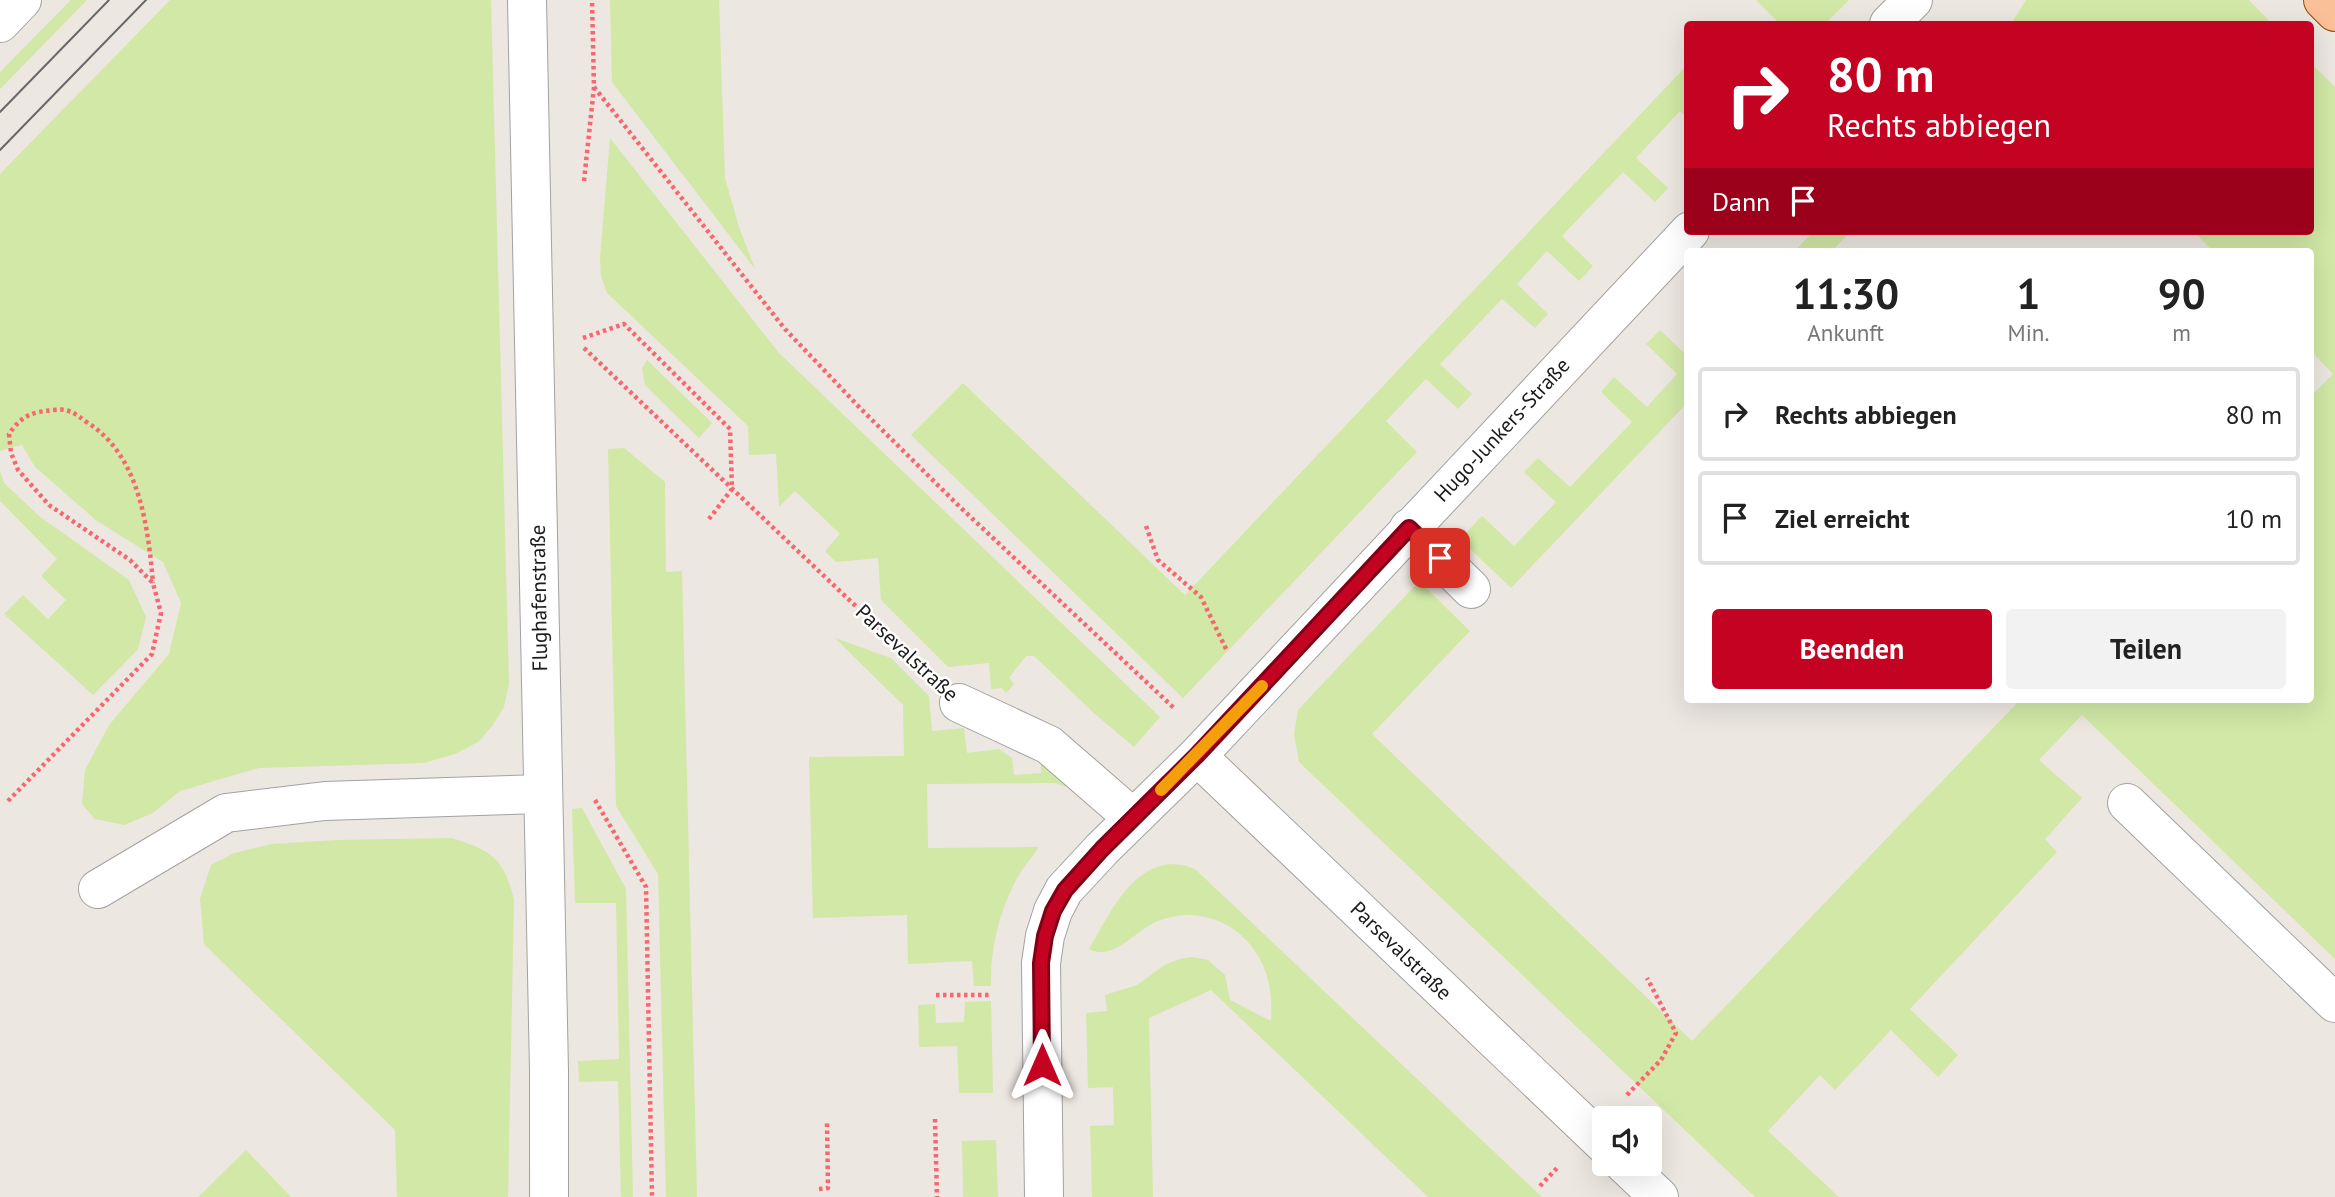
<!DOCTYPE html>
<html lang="de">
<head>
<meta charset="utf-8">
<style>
	body { margin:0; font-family:"PT Sans",sans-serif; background:#f2f2f2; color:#222; height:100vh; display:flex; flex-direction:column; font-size:26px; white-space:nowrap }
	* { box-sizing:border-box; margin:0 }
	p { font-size:23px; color:#767676 }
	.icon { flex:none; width:38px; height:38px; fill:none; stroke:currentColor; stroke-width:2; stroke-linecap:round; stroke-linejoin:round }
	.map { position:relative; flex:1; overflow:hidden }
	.sheet { position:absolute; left:1684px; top:248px; width:630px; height:455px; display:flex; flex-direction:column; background:#fff; border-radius:7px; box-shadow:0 7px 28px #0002 }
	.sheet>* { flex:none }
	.banner { position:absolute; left:1684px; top:21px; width:630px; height:214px; border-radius:7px; box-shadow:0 7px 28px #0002; background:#c40222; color:#fff; overflow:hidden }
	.tools { position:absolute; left:1592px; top:1106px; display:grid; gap:14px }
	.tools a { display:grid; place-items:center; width:70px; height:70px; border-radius:7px; background:#fff; box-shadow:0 7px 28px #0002; font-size:35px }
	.pin { position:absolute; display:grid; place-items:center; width:60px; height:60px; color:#fff; margin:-30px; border-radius:14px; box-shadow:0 4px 10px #0006 }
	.me { position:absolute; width:77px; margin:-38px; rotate:0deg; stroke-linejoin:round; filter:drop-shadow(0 0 5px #0008) }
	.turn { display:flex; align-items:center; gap:24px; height:147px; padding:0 28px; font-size:32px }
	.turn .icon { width:91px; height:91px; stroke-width:2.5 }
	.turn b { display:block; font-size:49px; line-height:60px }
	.then { display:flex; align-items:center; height:66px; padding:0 28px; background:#0003; gap:14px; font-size:26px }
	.eta { display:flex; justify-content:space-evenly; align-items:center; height:119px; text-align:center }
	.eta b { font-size:42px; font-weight:800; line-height:49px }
	.action { display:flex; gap:14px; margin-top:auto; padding:14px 28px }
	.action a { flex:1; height:80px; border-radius:7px; background:#c40222; color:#fff; font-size:28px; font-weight:800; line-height:80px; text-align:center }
	.action a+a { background:#f2f2f2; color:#222 }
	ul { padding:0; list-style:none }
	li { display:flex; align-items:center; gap:21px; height:94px; margin:0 14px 10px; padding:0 14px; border:4px solid #e0e0e0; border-radius:7px }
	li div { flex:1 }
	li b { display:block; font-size:26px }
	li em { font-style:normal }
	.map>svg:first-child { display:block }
	.grass { fill:#d1e8a6 }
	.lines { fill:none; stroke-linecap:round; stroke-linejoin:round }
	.minor-casing { stroke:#a2a2a2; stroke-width:40 }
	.major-casing { stroke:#914a02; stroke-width:40 }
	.path { stroke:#f8666f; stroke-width:4.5; stroke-dasharray:3.5 3.5; stroke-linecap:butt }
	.minor { stroke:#fff; stroke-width:38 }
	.major { stroke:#fac098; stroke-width:38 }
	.tram { stroke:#696969; stroke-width:2 }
	.route-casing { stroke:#7f0116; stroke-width:18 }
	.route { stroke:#c40222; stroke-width:12 }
	.slow { stroke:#f59e0b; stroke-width:12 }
	.labels { text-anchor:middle; stroke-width:5; stroke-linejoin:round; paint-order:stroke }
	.street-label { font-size:21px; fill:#1b1b1b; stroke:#fff }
</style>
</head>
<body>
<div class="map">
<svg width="2335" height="1197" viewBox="0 0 2335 1197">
	<rect width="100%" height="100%" fill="#ede7e1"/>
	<!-- grass -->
	<g class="grass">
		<polygon points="71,0 87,0 0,89 0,72"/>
		<polygon points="170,0 491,0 509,684 504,707 493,725 478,742 455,754 424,763 259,768 180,791 153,813 124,825 95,819 82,804 85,770 109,725 169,654 181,603 163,562 97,521 35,467 22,445 0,451 0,174"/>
		<polygon points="610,0 719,0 725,178 739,227 755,269 612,82"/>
		<polygon points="1756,0 1849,0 1825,24 1780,24"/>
		<polygon points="2026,0 2249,0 2272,24 2011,24"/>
		<polygon points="2310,62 2335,87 2335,959 2082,715 2039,760 2082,798 2045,839 2057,852 1910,1009 1958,1055 1938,1077 1891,1030 1835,1090 1820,1075 1768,1131 1839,1197 1755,1197 1299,762 1294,735 1298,710 1408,593 1414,587 1423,585 1470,631 1372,734 1692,1041 2020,700 2310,700 2310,397 2333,374 2310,350 2310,252 2214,252 2193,231 2310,231"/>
		<polygon points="1687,65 1687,117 1680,111 1636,158 1668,188 1655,202 1623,172 1562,236 1593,266 1579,281 1547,251 1517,284 1548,314 1535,328 1502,299 1440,364 1472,394 1458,409 1426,379 1386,421 1417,452 1183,698 911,435 963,383 1185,595"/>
		<polygon points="610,138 779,353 1160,717 1134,747 1095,714 1034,656 1026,656 1009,678 1014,684 1006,693 1002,688 991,689 989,663 948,667 881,600 878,558 836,562 825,551 840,534 795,491 779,507 776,454 749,455 748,426 607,293 601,276 600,258"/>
		<polygon points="1806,231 1851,231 1831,252 1794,252 1810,235"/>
		<polygon points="1660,330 1687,356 1687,403 1511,588 1465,544 1466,533 1482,516 1514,546 1556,502 1524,472 1538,458 1570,487 1632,422 1601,392 1614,377 1647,407 1677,374 1646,344"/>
		<polygon points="647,360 712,423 699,438 645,385 642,368"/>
		<polygon points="624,448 665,482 666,572 682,571 697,1197 666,1197 658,874 616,806 608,449"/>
		<polygon points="0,471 4,483 39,516 129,580 146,617 138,649 93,695 4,614 23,595 48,619 66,600 41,576 57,559 0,501"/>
		<path d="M835 638 891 658 929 696 932 731 964 728 967 753 999 749 1012 758 1014 775 1041 773V758L1068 781 1066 787 1055 783 927 784 928 848 1039 847C1031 859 1020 871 1014 884 998 916 990 951 991 986H974L972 961 908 964 907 915 813 918 809 757 904 756 903 705Z"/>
		<polygon points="582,808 626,889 633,1197 621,1197 618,1081 579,1082 578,1061 619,1059 616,903 575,903 572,809"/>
		<path d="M452 838C492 851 504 858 514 900L508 1197H397L395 1130 204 944 200 899 211 865 234 853 271 844 338 840Z"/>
		<path d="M1170 864 1183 865 1195 869 1542 1197H1428L1211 990 1149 1018 1153 1197H1092L1090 1126 1114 1125 1113 1087 1088 1088 1086 1013 1107 1011 1105 995 1137 985 1166 964 1180 959 1192 957 1208 960 1225 975 1230 1000 1271 1021C1273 991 1268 964 1247 941 1222 914 1183 907 1150 925 1132 935 1111 961 1089 949 1108 917 1129 868 1170 864Z"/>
		<polygon points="991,1001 993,1093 959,1093 957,1046 919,1047 918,1005 935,1004 936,1023 964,1022 965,1002"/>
		<polygon points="996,1140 998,1197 963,1197 962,1141"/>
		<polygon points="246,1150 291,1197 198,1197"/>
	</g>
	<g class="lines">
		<defs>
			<g id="minor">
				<polyline points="527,0 549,1071 549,1197"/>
				<polyline points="0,23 22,0"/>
				<polyline points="1889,24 1913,0"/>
				<polyline points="1409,528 1471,589"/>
				<polyline points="959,703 1049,745 1133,818"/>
				<polyline points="1197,756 1605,1145"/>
				<polyline points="2127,803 2335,1003"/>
				<polyline points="98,889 226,813 325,801 542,794"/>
				<polyline points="1624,1164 1659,1197"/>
				<polyline points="1044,1197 1041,963 1045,936 1053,911 1064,890 1102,849 1197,756 1690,231"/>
			</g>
			<polyline id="major" points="2323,0 2335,12"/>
		</defs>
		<!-- minor casing -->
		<use href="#minor" class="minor-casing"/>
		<!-- major casing -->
		<use href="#major" class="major-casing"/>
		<!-- path -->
		<g class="path">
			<polyline points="594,87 785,329 861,409 961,508 1174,708"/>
			<polyline points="584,181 594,87 592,0"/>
			<polyline points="583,338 624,324 730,429 732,489 709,519"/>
			<polyline points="584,348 923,670"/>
			<polyline points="1146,526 1158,560 1201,597 1227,651"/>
			<polyline points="595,800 646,887 652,1197"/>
			<path d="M8 801 152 654 161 613 153 583 130 560 49 505 18 470 11 453 9 434C22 415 32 412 54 410 70 408 75 414 88 423 140 456 148 527 153 583"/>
			<polyline points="936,995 990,995"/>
			<polyline points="1627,1095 1661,1060 1676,1033 1647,978"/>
			<polyline points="935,1119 937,1197"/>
			<polyline points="1540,1186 1558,1167"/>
			<polyline points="819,1189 828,1188 827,1122"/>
		</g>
		<!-- minor -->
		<use href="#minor" class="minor"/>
		<!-- major -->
		<use href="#major" class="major"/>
		<!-- tram -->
		<g class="tram">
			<polyline points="0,112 109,0"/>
			<polyline points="0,150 146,0"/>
		</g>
	</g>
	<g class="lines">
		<defs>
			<polyline id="route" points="1042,1065 1041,963 1045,936 1053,911 1065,890 1102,849 1197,755 1409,528 1440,558"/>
		</defs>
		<!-- route casing -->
		<use href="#route" class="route-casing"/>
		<!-- route -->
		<use href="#route" class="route"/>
		<!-- slow -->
		<polyline class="slow" points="1161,790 1262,686"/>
	</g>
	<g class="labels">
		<!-- street labels -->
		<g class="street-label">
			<text transform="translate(1502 430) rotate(-47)" y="7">Hugo-Junkers-Straße</text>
			<text transform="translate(539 598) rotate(-91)" y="7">Flughafenstraße</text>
			<text transform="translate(907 653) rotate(43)" y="7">Parsevalstraße</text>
			<text transform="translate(1401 951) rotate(44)" y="7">Parsevalstraße</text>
		</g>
	</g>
</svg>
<div class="tools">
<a><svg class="icon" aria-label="sound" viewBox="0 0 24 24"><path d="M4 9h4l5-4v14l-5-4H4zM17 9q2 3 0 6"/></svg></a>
</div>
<div class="pin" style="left:1440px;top:558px;background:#d93025"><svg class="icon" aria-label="arrive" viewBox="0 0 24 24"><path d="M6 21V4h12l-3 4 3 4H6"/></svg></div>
<svg class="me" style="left:1042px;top:1065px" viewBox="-20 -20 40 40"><path d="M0-17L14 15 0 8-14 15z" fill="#c40222" stroke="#fff" stroke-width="4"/></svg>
<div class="banner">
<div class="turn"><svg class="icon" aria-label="right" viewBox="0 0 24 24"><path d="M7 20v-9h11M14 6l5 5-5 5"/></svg><div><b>80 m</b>Rechts abbiegen</div></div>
<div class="then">Dann<svg class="icon" aria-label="arrive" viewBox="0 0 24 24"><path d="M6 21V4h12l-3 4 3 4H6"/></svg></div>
</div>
<section class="sheet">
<div class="eta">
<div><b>11:30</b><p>Ankunft</p></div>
<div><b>1</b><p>Min.</p></div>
<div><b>90</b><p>m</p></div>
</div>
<ul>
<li><svg class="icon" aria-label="right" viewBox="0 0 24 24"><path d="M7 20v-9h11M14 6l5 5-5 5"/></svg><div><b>Rechts abbiegen</b></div><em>80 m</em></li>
<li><svg class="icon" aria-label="arrive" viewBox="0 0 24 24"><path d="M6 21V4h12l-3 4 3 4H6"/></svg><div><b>Ziel erreicht</b></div><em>10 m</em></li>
</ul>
<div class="action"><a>Beenden</a><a>Teilen</a></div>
</section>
</div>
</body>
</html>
